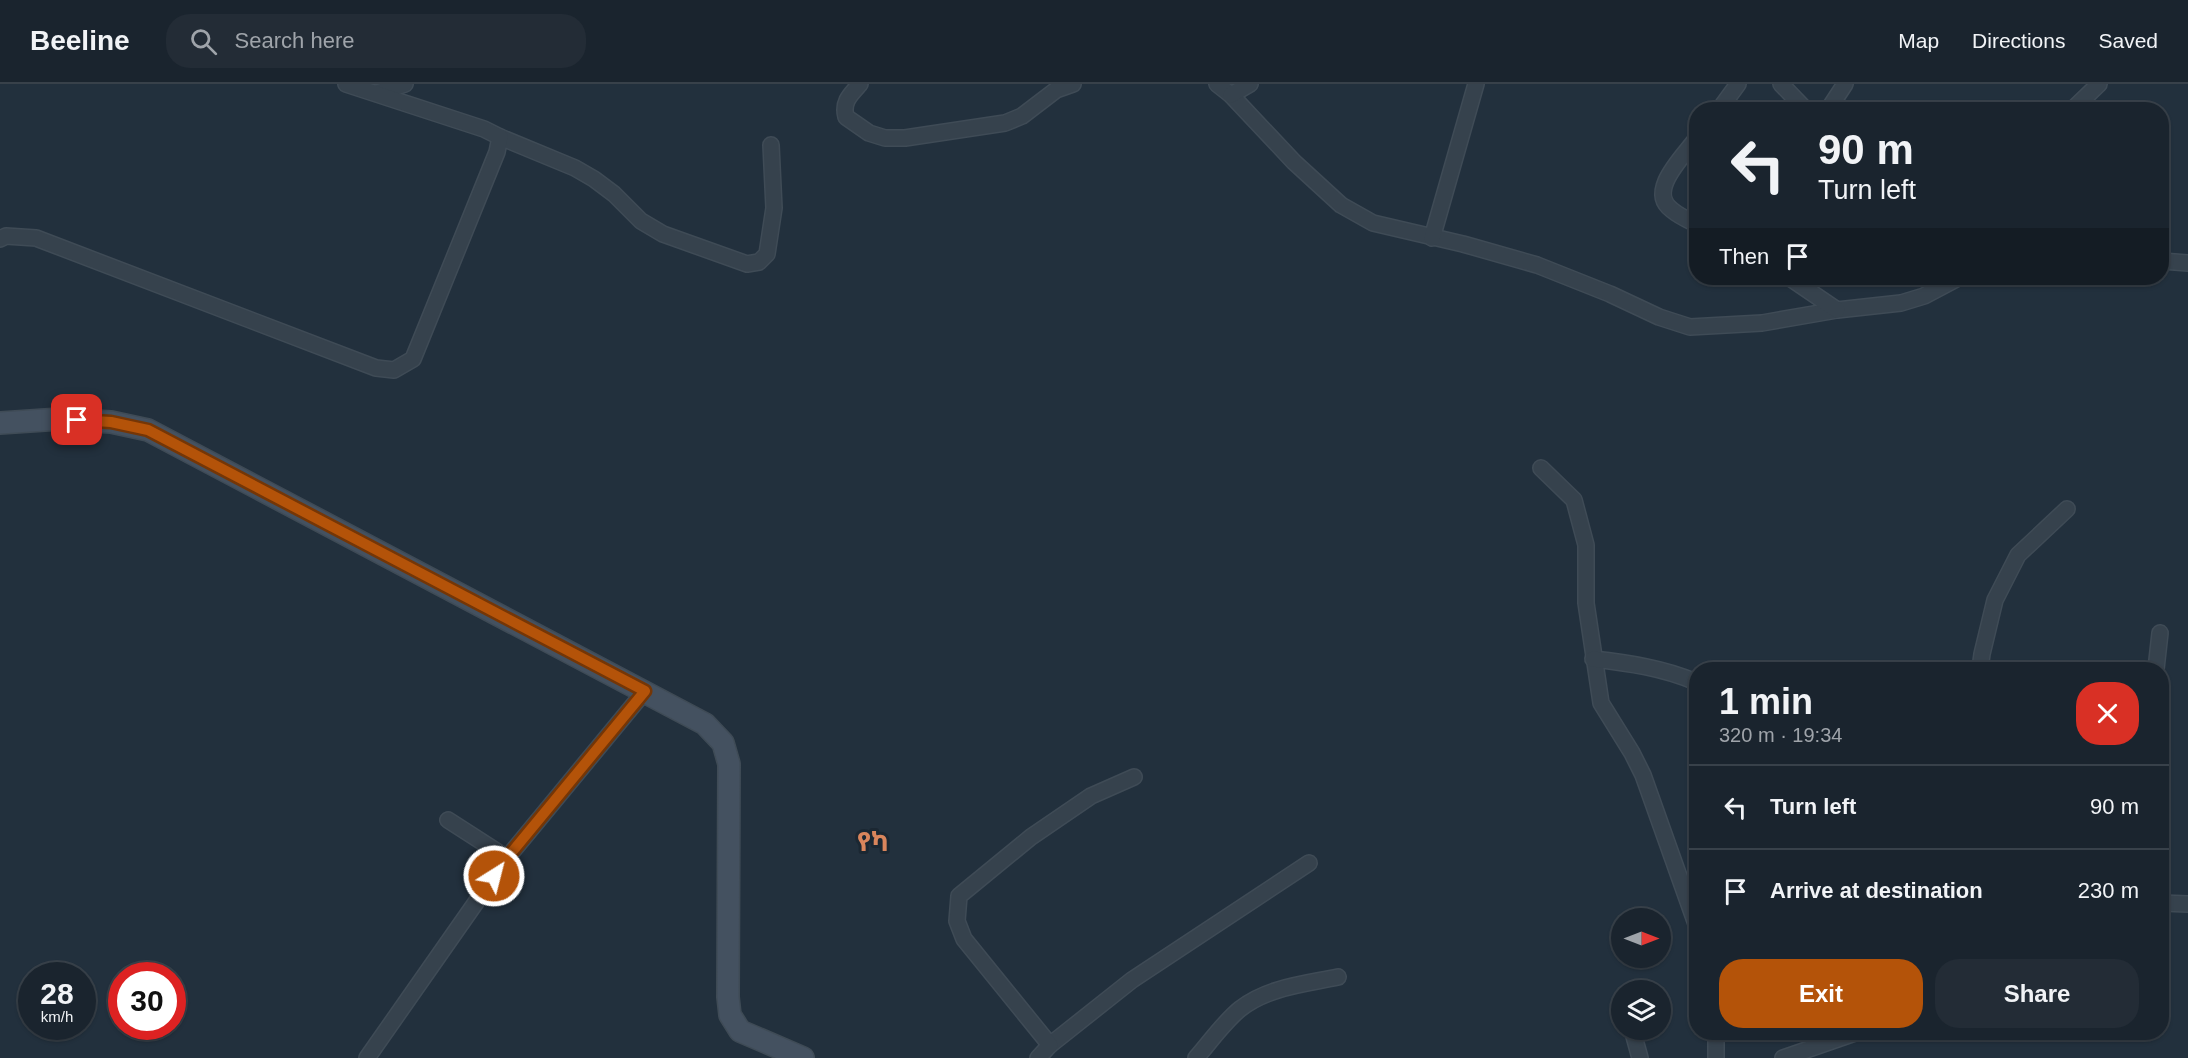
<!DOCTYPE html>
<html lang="en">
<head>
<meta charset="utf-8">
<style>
	body { margin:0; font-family:Arial,"Noto Sans Ethiopic",sans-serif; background:#232c36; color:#f1f3f6; height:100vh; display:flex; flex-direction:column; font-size:22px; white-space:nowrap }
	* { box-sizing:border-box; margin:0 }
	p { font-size:20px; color:#9fa4aa }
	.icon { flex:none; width:33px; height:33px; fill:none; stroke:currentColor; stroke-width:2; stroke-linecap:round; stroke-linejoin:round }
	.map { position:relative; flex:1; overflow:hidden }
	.details { position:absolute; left:1689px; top:578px; width:480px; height:378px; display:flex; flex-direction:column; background:#1a242e; border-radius:24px; box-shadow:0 2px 4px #0004,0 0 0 2px #38414a }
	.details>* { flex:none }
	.guide { position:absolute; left:1689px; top:18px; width:480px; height:183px; border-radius:24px; box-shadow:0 2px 4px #0004,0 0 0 2px #38414a; background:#1a242e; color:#f1f3f6; overflow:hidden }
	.needle { width:39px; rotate:90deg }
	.buttons { position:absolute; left:1611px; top:824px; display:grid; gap:12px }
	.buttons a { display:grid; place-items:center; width:60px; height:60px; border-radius:50%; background:#1a242e; box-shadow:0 2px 4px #0004,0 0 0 2px #38414a; font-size:30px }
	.speed { position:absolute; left:18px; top:878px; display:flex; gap:12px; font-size:30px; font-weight:700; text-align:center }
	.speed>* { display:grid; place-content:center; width:78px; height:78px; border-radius:50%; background:#1a242e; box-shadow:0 2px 4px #0004,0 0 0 2px #38414a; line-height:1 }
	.speed small { font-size:15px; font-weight:400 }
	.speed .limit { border:9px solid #d22; background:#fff; color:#111 }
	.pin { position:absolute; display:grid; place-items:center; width:51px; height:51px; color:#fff; margin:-26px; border-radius:12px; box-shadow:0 3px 9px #0006 }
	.me { position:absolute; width:66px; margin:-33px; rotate:36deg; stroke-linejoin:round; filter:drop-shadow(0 0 4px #0008) }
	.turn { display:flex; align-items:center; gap:21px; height:126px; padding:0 30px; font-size:27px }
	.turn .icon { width:78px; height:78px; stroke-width:2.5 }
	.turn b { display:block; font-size:42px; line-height:51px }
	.then { display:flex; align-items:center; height:57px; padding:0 30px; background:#0003; gap:12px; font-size:22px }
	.round { display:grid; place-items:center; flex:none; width:63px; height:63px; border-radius:24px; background:#232c36 }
	.headline { display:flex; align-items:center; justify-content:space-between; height:102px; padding:0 30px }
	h1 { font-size:36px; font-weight:700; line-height:45px }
	.action { display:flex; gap:12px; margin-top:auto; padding:12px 30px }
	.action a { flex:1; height:69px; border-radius:24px; background:#b45309; color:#fff; font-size:24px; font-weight:700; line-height:69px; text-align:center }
	.action a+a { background:#232c36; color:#f1f3f6 }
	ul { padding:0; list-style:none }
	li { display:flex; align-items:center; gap:18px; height:84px; padding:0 30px; border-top:2px solid #38414a }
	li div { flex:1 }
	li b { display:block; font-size:22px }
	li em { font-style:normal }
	header { display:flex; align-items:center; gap:36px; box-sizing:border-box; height:84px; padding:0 30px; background:#1a242e; border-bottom:2px solid #38414a }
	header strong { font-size:28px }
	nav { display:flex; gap:33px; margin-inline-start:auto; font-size:21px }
	.search { width:420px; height:54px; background:#232c36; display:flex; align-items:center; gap:15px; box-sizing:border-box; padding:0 21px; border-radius:24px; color:#9fa4aa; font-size:22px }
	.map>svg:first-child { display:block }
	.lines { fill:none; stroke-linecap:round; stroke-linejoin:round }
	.street-casing { stroke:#3f4b56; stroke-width:18 }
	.secondary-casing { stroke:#3f4b56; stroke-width:24 }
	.street { stroke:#36424d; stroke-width:15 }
	.secondary { stroke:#445160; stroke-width:21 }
	.route-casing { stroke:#753606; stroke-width:15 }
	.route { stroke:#b45309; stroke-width:10 }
	.labels { text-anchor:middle; stroke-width:6; stroke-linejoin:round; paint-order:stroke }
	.district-label { font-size:27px; font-weight:bold; fill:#d9855c; stroke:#1b2732 }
</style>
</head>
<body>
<header>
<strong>Beeline</strong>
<div class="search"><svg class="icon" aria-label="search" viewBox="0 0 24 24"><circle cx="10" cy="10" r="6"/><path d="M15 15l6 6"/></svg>Search here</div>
<nav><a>Map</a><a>Directions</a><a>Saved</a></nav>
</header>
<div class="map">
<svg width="2188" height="974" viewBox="0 0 2188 974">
	<rect width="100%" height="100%" fill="#22303d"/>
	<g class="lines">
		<defs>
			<g id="street">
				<path d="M860 0C850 11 842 18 846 33L869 49 885 54H905L1005 39 1022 32 1056 6 1073 0"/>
				<polyline points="1217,0 1231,11 1294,78 1341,121 1373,139 1463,160 1537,181 1610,210 1659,233 1690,243 1762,239 1837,226 1901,219 1924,212 1958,194"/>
				<polyline points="1781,0 1806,26"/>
				<polyline points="377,9 405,0"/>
				<polyline points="1231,11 1250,0"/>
				<polyline points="1719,26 1738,0"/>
				<polyline points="1828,26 1845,0"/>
				<polyline points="2072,26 2099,0"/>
				<polyline points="500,53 575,84 594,95 614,110 641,137 663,150 747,180 759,178 767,170 774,124 771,61"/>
				<path d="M1696 55C1684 72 1646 107 1672 126 1679 132 1688 136 1696 140"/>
				<polyline points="1432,154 1476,0"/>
				<polyline points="0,155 6,152 36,154 376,284 394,286 413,275 497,68 500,53 484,45 346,0"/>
				<polyline points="2162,177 2188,179"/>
				<polyline points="1790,194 1837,226"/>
				<polyline points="1541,384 1574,416 1586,461 1586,519 1601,619 1632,669 1643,691 1696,840"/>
				<path d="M1593 575C1629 579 1663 584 1696 598"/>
				<polyline points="1980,585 1982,570 1995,516 2018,471 2067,425"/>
				<polyline points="2156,585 2160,549"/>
				<polyline points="448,736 507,774"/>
				<polyline points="2162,819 2188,820"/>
				<polyline points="1632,945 1640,974"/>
				<polyline points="1716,948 1716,974"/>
				<polyline points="1050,961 1132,896 1309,779"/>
				<polyline points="367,974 507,774 645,607"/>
				<polyline points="1038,974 1050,961 964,855 957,837 959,812 1031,753 1091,712 1134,693"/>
				<path d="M1196 974C1210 958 1224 938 1240 925 1268 903 1305 900 1338 893"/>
				<polyline points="1783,974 1858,948"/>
			</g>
			<polyline id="secondary" points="0,339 60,335 111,338 148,346 705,640 723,659 729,680 728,913 730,931 740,947 803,974"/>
		</defs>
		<!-- street casing -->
		<use href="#street" class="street-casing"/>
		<!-- secondary casing -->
		<use href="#secondary" class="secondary-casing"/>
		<!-- street -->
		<use href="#street" class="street"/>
		<!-- secondary -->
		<use href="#secondary" class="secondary"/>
	</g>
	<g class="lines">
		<defs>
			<polyline id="route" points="77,336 111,338 148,346 645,607 507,774 494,792"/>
		</defs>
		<!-- route casing -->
		<use href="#route" class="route-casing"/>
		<!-- route -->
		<use href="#route" class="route"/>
	</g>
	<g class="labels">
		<!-- district labels -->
		<g class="district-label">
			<text x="873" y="767">የካ</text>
		</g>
	</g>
</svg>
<div class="buttons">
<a><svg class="needle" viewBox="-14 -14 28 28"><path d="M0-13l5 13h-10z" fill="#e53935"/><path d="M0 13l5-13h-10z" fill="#9fa4aa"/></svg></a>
<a><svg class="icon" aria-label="layers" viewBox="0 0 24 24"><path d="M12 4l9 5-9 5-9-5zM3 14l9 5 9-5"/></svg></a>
</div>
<div class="speed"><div>28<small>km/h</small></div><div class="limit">30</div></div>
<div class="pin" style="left:77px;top:336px;background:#d93025"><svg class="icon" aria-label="arrive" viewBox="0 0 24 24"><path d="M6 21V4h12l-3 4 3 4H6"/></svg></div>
<svg class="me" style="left:494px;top:792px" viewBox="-20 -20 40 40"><circle r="17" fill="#b45309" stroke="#fff" stroke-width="3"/><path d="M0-11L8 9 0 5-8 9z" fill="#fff"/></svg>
<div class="guide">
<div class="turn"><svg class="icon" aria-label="left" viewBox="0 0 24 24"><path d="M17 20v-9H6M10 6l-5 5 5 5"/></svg><div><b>90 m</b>Turn left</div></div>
<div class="then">Then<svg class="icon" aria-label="arrive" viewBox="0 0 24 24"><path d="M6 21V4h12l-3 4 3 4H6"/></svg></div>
</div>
<section class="details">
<div class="headline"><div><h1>1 min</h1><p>320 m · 19:34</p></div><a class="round" style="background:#d93025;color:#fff"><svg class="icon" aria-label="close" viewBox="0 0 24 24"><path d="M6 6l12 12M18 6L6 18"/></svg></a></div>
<ul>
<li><svg class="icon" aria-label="left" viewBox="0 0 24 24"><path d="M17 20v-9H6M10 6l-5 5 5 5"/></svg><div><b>Turn left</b></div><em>90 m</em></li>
<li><svg class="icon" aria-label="arrive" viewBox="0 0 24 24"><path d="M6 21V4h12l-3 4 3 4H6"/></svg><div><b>Arrive at destination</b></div><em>230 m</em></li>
</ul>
<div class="action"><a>Exit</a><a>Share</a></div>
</section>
</div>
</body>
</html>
